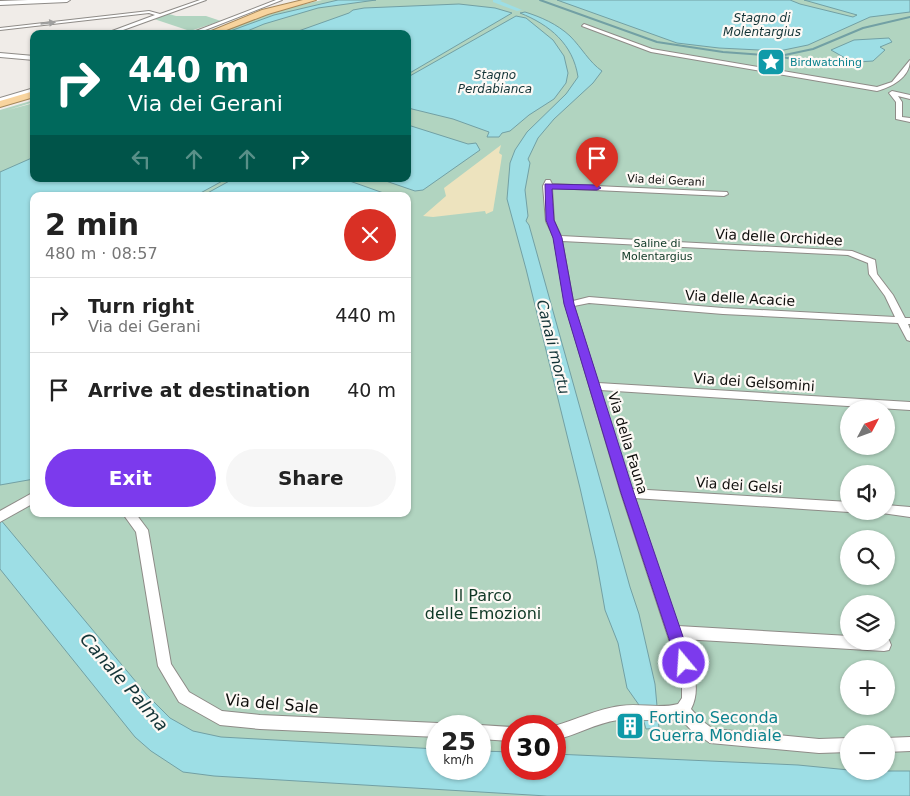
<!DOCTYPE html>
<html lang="en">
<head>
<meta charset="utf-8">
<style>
	body { margin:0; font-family:"DejaVu Sans",sans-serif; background:#f6f6f6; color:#222; height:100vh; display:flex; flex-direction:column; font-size:19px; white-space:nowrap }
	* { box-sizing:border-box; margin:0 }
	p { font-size:16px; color:#767676 }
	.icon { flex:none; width:28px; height:28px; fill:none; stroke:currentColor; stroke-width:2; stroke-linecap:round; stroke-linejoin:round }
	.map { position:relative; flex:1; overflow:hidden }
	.details { position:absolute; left:30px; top:192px; width:381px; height:325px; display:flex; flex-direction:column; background:#fff; border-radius:10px; box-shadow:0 1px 4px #0004 }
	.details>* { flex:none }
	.hud { position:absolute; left:30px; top:30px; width:381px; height:152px; border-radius:10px; box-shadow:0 1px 4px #0004; background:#00695c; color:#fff; overflow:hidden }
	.needle { width:32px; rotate:49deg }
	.buttons { position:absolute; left:840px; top:400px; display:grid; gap:10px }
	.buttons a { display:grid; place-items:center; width:55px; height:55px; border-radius:50%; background:#fff; box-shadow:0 1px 4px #0004; font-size:25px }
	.speed { position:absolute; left:426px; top:715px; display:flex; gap:10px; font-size:25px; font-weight:700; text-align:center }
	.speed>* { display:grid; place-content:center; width:65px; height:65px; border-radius:50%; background:#fff; box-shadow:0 1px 4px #0004; line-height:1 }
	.speed small { font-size:12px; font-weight:400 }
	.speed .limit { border:8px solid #d22; background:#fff; color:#111 }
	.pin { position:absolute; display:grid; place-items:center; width:42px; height:42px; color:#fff; margin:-51px -21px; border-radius:50% 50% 50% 0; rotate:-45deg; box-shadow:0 0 5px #0007 }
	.pin .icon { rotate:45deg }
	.me { position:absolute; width:55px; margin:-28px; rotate:342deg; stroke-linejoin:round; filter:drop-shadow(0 0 4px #0008) }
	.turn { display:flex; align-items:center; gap:18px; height:105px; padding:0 15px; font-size:22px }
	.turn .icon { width:65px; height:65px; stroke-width:2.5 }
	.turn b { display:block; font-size:35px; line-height:42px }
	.lanes { display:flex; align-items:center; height:48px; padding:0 15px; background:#0003; justify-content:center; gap:25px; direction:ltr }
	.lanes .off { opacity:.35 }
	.round { display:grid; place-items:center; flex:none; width:52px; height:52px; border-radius:26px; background:#f6f6f6 }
	.overview { display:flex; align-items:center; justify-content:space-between; height:85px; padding:0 15px }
	h1 { font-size:30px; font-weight:800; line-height:38px }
	.action { display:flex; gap:10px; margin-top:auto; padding:10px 15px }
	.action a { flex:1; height:58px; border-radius:30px; background:#7c3aed; color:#fff; font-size:20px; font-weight:800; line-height:58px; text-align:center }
	.action a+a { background:#f6f6f6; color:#222 }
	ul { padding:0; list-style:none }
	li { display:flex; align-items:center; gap:15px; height:75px; padding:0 15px; border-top:1px solid #e0e0e0 }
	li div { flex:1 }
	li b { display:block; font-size:19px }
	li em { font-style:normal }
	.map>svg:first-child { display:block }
	.green { fill:#b1d4c0; fill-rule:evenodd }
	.sand { fill:#ede3be }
	.water { fill:#9ddee5; stroke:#72a0a4 }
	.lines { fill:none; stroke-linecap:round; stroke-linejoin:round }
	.stream { stroke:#72a0a4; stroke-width:2 }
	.canal { fill:#9ddee5; fill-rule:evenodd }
	.minor-casing { stroke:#8e8b87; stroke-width:2 }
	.tertiary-casing { stroke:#8e8b87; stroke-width:2 }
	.trunk-casing { stroke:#a6885b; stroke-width:2 }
	.minor { fill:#fff; fill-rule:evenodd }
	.tertiary { fill:#fff; fill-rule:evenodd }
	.trunk { fill:#f8d49e; fill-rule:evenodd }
	.wall { fill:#b8b3b2 }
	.building { fill:#d6d0cf; stroke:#969291 }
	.oneway { fill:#9f9f9e }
	.route { fill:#7c3aed; stroke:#51269a }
	.labels { text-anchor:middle; stroke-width:4.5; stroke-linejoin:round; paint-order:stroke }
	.far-culture-label { font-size:11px; fill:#0d838f; stroke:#fdf9f5; text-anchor:start }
	.far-street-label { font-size:11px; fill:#0f0e0c; stroke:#fdf9f5 }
	.far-park-label { font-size:11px; fill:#0e3724; stroke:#fdf9f5 }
	.far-water-label { font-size:12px; font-style:italic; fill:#133437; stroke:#fdf9f5 }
	.street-label { font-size:14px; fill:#0f0e0c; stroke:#fdf9f5 }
	.water-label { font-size:15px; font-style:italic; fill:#133437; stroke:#fdf9f5 }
	.near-park-label { font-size:16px; fill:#0e3724; stroke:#fdf9f5 }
	.near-street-label { font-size:16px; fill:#0f0e0c; stroke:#fdf9f5 }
	.near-culture-label { font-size:16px; fill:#0d838f; stroke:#fdf9f5; text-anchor:start }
	.near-water-label { font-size:18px; font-style:italic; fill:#133437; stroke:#fdf9f5 }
</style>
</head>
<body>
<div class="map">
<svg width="910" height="796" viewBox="0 0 910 796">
	<rect width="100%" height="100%" fill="#f0ece8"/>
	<!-- green -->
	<g class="green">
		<path d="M322 0H910V796H0V110L34 100V102L8 110 34 103V179H408V34H212L263 14ZM34 196H408V514H34ZM849 409H886V446H849ZM849 474H886V511H849ZM849 539H886V576H849ZM849 604H886V641H849ZM849 669H886V706H849ZM438 726H480V769H438ZM512 726H555V769H512ZM849 734H886V771H849Z"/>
		<polygon points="169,14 176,16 206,16 221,21 190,31 154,19"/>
	</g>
	<!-- sand -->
	<polygon class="sand" points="501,145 499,153 502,155 501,162 493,211 486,214 485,211 433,217 423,216 446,196 444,188"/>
	<!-- water -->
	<g class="water">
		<polygon points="338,0 376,0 318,8 264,24 240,34 222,34 274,15"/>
		<polygon points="557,0 790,0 800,4 853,17 857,15 804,0 910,0 910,12 870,17 808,45 779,51 719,48 677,43"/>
		<polygon points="459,4 495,8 512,13 408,74 408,34 290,34 349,13 353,10 364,8"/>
		<path d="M525 12C541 17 557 24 570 36 582 48 589 62 602 71L593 83 554 119 538 138 528 159 530 163 525 190 528 216 526 221 529 225 630 587 639 614 655 684 659 728 646 729 639 705 627 688 618 643 605 610 596 559 580 488 526 269 507 199 510 163 515 150 527 132 566 94 578 77C573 44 550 25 520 13Z"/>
		<polygon points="516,16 526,18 553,40 564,56 568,73 566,83 554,99 529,115 510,131 502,133 499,137 487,137 489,132 453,119 408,108 408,77"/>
		<polygon points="889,38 892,42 880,47 885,50 873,61 843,63 841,61 845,58 831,50 854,40"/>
		<polygon points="408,125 468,144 476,143 480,150 423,190 415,191 380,179 408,179"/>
		<polygon points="34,157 34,179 226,179 195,196 34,196 34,479 0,485 0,172"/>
		<polygon points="233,179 344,179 392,196 202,196"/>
		<polygon points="0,519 147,695 170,718 193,731 221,737 437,749 438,769 480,769 480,751 512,752 512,769 555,769 555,754 798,765 849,770 849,771 910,771 910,796 547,796 214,776 183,772 151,751 135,737 0,569"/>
	</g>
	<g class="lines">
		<!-- stream -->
		<g class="stream">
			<polyline points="540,0 657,42 723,52 777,56 808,62 843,63"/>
			<polyline points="780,56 813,49 863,28 910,17"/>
		</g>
		<!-- canal -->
		<polygon class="canal" points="493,0 502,0 500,1 522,10 517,11 493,2"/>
		<defs>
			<g id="minor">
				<polygon points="200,0 206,0 112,34 104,34 155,15 149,13 0,30 0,28 149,11 160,14"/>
				<polygon points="276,0 282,0 195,34 188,34"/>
				<path d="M584 24 652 49 877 87 892 82 910 60C910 78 891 87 877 91L651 52 582 26Z"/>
				<polygon points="0,53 34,56 34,60 0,57"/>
				<polygon points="34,88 34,92 0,102 0,98"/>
				<polygon points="892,91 910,95 910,99 898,96 902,102 902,117 910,118 910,122 896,119 896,102 889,93"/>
				<path d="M546 180H550L552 184 727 192 728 194 724 196 552 188 554 221 561 236 852 251 875 260 877 274 893 295 905 318H910V324H908L910 329V341L907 340 898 323 723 314 589 303 574 306 598 383 910 402V410L600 390 631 489 849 502V511H850L849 512 634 498 678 626 849 636V641L889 640 891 645 889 650 884 651 682 639C690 661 703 686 691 709L701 720 713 729 819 739 849 738V752L819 753 710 743 691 730 680 718C660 724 639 717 618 720 596 723 577 735 555 740V726H554C576 720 597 709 620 706 640 703 659 709 678 704L682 698V679L621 493 565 304 554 238 546 221 543 186ZM562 241 848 255 868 263 869 274 885 296 895 317 723 308 589 297 573 301Z"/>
				<polygon points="34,492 34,503 0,522 0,511"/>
				<polygon points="886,505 910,507 910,517 882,513 881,511 886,511"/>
				<polygon points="123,514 136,514 148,530 171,664 189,692 222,711 260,715 438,723 444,726 438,726 438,737 260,729 220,725 179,702 158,666 136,532"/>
				<polygon points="480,725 512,727 512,741 480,739 480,726 476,726"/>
				<polygon points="910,737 910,751 886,752 886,738"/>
			</g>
			<polygon id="tertiary" points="28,0 70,0 67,2 0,5 0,1"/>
			<g id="trunk">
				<polygon points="303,0 316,0 268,14 216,34 204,34 262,10"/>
				<polygon points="34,91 34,97 0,107 0,101"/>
			</g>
		</defs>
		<!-- minor casing -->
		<use href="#minor" class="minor-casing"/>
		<!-- tertiary casing -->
		<use href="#tertiary" class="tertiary-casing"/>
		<!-- trunk casing -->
		<use href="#trunk" class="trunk-casing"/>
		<!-- minor -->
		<use href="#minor" class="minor"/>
		<!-- tertiary -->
		<use href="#tertiary" class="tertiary"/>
		<!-- trunk -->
		<use href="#trunk" class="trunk"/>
	</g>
	<!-- wall -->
	<polygon class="wall" points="624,725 637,729 635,733 622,728"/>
	<!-- building -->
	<polygon class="building" points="630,718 636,718 639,722 637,729 624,725"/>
	<!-- one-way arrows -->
	<defs><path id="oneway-solid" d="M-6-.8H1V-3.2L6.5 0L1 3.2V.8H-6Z" transform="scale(1.25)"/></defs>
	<use class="oneway" href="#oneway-solid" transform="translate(48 23) rotate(-6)"/>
	<!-- route -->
	<polygon class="route" points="545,184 597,185 601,188 597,190 552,189 554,220 562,238 574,304 634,493 692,663 690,669 684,671 679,669 677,663 621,493 564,304 553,238 546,220"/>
	<!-- icons -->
	<defs>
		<symbol id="sight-square" viewBox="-11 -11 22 22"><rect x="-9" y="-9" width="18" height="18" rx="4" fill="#0f9aa8" stroke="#fdf9f5"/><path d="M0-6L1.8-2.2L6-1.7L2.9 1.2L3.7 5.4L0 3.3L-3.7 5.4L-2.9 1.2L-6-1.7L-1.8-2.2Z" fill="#fff"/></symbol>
		<symbol id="building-square" viewBox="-11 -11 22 22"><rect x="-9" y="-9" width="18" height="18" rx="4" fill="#0f9aa8" stroke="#fdf9f5"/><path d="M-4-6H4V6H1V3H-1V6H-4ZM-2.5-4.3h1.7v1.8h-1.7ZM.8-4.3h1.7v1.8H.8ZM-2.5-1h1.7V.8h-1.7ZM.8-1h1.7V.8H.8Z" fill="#fff"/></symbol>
	</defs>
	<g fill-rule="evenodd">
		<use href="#sight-square" x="755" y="46" width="32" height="32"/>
		<use href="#building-square" x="614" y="710" width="32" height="32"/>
	</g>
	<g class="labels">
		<!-- far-culture labels -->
		<g class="far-culture-label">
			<text x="790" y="66">Birdwatching</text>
		</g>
		<!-- far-street labels -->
		<g class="far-street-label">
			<text transform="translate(666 180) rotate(3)" y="4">Via dei Gerani</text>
		</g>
		<!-- far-park labels -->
		<g class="far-park-label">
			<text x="657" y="247">Saline di<tspan x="657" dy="13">Molentargius</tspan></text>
		</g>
		<!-- far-water labels -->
		<g class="far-water-label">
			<text x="762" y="22">Stagno di<tspan x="762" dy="14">Molentargius</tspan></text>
			<text x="495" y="79">Stagno<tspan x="495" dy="14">Perdabianca</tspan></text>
		</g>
		<!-- street labels -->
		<g class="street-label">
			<text transform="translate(779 237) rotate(3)" y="5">Via delle Orchidee</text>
			<text transform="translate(740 298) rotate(3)" y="5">Via delle Acacie</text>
			<text transform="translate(754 382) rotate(4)" y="5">Via dei Gelsomini</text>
			<text transform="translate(628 443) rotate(73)" y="5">Via della Fauna</text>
			<text transform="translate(739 485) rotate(4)" y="5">Via dei Gelsi</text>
		</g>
		<!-- water labels -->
		<g class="water-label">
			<text transform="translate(553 347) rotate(76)" y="5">Canali mortu</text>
		</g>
		<!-- near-park labels -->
		<g class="near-park-label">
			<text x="483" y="601">Il Parco<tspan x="483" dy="18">delle Emozioni</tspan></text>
		</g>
		<!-- near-street labels -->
		<g class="near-street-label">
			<text transform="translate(272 703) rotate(5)" y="6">Via del Sale</text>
		</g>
		<!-- near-culture labels -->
		<g class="near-culture-label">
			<text x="649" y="723">Fortino Seconda<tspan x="649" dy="18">Guerra Mondiale</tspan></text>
		</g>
		<!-- near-water labels -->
		<g class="near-water-label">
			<text transform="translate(124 682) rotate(49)" y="6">Canale Palma</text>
		</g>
	</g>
</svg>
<div class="buttons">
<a><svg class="needle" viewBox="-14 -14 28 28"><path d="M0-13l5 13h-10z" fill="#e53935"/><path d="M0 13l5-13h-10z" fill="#767676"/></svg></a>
<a><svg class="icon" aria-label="sound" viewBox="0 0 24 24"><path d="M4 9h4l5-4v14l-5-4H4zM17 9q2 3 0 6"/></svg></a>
<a><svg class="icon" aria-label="search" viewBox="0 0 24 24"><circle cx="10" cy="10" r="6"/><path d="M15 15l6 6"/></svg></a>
<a><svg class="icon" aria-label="layers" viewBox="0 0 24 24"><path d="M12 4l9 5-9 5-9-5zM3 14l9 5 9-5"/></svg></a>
<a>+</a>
<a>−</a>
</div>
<div class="speed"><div>25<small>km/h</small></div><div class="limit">30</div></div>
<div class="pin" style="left:597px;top:188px;background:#d93025"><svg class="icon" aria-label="arrive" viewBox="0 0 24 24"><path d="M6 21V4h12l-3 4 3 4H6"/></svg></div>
<svg class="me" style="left:684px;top:663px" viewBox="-20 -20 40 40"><circle r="17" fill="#7c3aed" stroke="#fff" stroke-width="3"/><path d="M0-11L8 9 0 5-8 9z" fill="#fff"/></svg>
<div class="hud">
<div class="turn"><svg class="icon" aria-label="right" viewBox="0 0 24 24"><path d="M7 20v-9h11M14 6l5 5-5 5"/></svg><div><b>440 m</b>Via dei Gerani</div></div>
<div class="lanes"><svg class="icon off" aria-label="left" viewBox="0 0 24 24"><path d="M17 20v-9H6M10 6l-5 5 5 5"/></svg><svg class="icon off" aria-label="ahead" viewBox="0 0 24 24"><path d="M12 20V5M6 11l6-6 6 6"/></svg><svg class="icon off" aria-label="ahead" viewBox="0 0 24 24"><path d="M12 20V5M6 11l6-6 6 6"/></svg><svg class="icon" aria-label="right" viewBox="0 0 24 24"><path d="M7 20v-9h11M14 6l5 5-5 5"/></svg></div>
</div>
<section class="details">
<div class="overview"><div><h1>2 min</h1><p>480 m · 08:57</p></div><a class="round" style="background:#d93025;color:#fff"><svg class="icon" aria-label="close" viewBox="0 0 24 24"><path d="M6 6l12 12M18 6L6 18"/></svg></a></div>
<ul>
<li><svg class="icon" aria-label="right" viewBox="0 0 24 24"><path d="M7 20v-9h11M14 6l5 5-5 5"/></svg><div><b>Turn right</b><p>Via dei Gerani</p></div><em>440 m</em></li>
<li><svg class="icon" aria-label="arrive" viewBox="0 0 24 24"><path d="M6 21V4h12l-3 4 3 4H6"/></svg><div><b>Arrive at destination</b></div><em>40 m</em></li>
</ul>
<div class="action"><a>Exit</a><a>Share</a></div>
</section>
</div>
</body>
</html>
